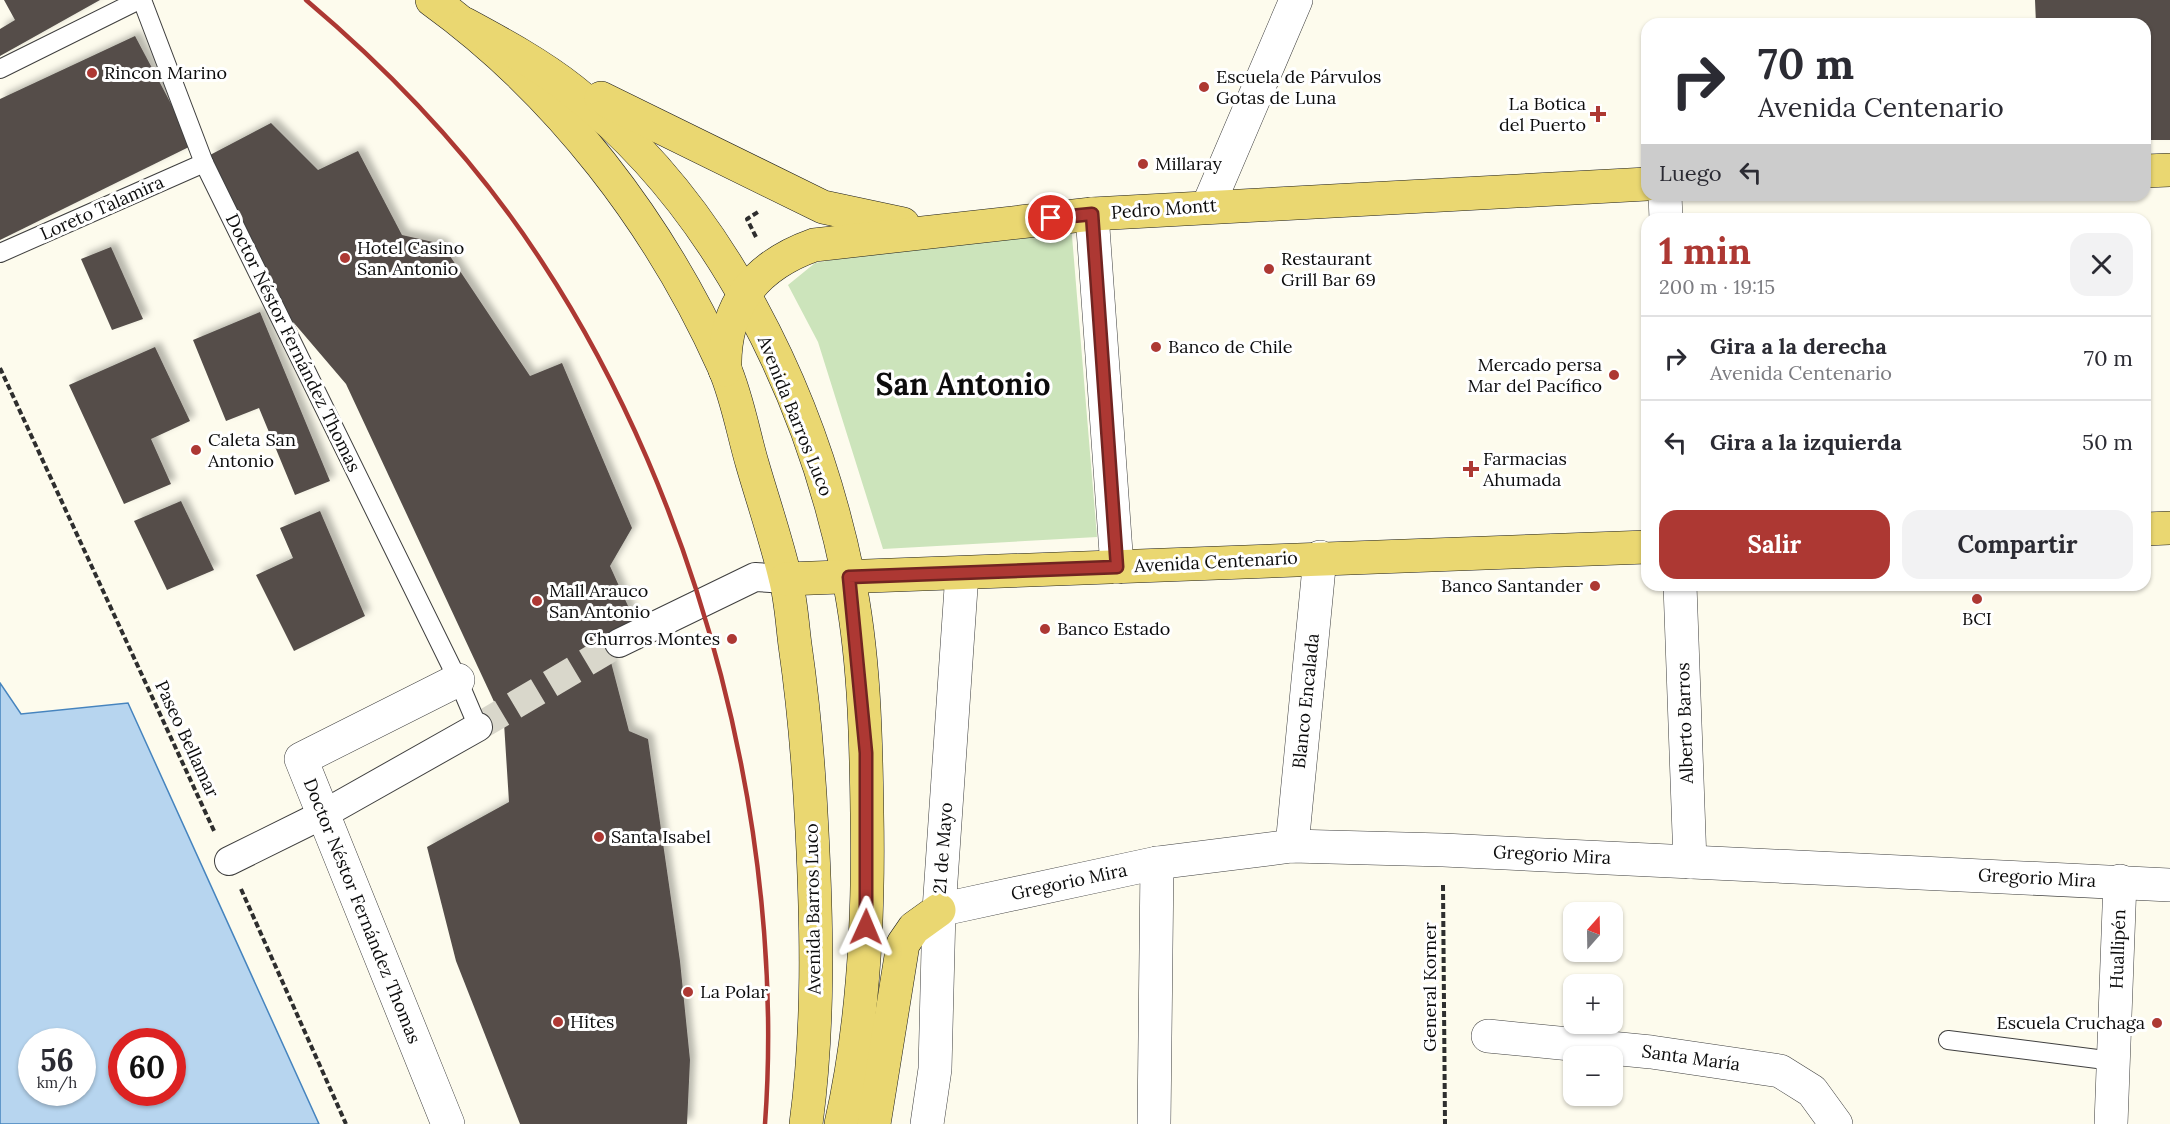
<!DOCTYPE html>
<html lang="es">
<head>
<meta charset="utf-8">
<style>
	body { margin:0; font-family:Lora,serif; background:#f2f2f3; color:#2b2b33; height:100vh; display:flex; flex-direction:column; font-size:22px; white-space:nowrap }
	* { box-sizing:border-box; margin:0 }
	p { font-size:20px; color:#7c7c81 }
	.icon { flex:none; width:33px; height:33px; fill:none; stroke:currentColor; stroke-width:2; stroke-linecap:round; stroke-linejoin:round }
	.map { position:relative; flex:1; overflow:hidden }
	.drawer { position:absolute; left:1641px; top:213px; width:510px; height:378px; display:flex; flex-direction:column; background:#fff; border-radius:18px; box-shadow:0 2px 4px #0004 }
	.drawer>* { flex:none }
	.banner { position:absolute; left:1641px; top:18px; width:510px; height:183px; border-radius:18px; box-shadow:0 2px 4px #0004; background:#fff; color:#2b2b33; overflow:hidden }
	.needle { width:39px; rotate:20deg }
	.controls { position:absolute; left:1563px; top:902px; display:grid; gap:12px }
	.controls a { display:grid; place-items:center; width:60px; height:60px; border-radius:12px; background:#fff; box-shadow:0 2px 4px #0004; font-size:30px }
	.speed { position:absolute; left:18px; top:1028px; display:flex; gap:12px; font-size:30px; font-weight:700; text-align:center }
	.speed>* { display:grid; place-content:center; width:78px; height:78px; border-radius:50%; background:#fff; box-shadow:0 2px 4px #0004; line-height:1 }
	.speed small { font-size:15px; font-weight:400 }
	.speed .limit { border:9px solid #d22; background:#fff; color:#111 }
	.pin { position:absolute; display:grid; place-items:center; width:51px; height:51px; color:#fff; margin:-26px; border:3px solid #fff; border-radius:50%; box-shadow:0 2px 6px #0007 }
	.me { position:absolute; width:66px; margin:-33px; rotate:1deg; stroke-linejoin:round; filter:drop-shadow(0 0 4px #0008) }
	.turn { display:flex; align-items:center; gap:21px; height:126px; padding:0 18px; font-size:27px }
	.turn .icon { width:78px; height:78px; stroke-width:2.5 }
	.turn b { display:block; font-size:42px; line-height:51px }
	.then { display:flex; align-items:center; height:57px; padding:0 18px; background:#0003; gap:12px; font-size:22px }
	.round { display:grid; place-items:center; flex:none; width:63px; height:63px; border-radius:18px; background:#f2f2f3 }
	.headline { display:flex; align-items:center; justify-content:space-between; height:102px; padding:0 18px }
	h1 { font-size:36px; font-weight:700; line-height:45px; color:#ad3833 }
	.primary-button { display:flex; gap:12px; margin-top:auto; padding:12px 18px }
	.primary-button a { flex:1; height:69px; border-radius:18px; background:#ad3833; color:#fff; font-size:24px; font-weight:700; line-height:69px; text-align:center }
	.primary-button a+a { background:#f2f2f3; color:#2b2b33 }
	ul { padding:0; list-style:none }
	li { display:flex; align-items:center; gap:18px; height:84px; padding:0 18px; border-top:2px solid #e1e1e2 }
	li div { flex:1 }
	li b { display:block; font-size:22px }
	li em { font-style:normal }
	.map>svg:first-child { display:block }
	.green { fill:#cce4bb }
	.water { fill:#b7d5ef; stroke:#4684be; stroke-width:1.5; fill-rule:evenodd }
	.building { fill:#544e4a; filter:url(#shadow) }
	.lines { fill:none; stroke-linecap:round; stroke-linejoin:round }
	.pedestrian-tunnel { stroke:#d9d7cb; stroke-width:28; stroke-dasharray:28 14; stroke-linecap:butt }
	.service-casing { stroke:#3f3f3f; stroke-width:20 }
	.pedestrian-casing { stroke:#3f3f3f; stroke-width:30 }
	.minor-casing { stroke:#3f3f3f; stroke-width:34 }
	.tertiary-casing { stroke:#3f3f3f; stroke-width:34 }
	.primary-casing { stroke:#1d1d1d; stroke-width:34 }
	.path { stroke:#2e2e2e; stroke-width:4; stroke-dasharray:6 3; stroke-linecap:butt }
	.service { stroke:#fff; stroke-width:18 }
	.pedestrian { stroke:#fff; stroke-width:28 }
	.minor { stroke:#fff; stroke-width:33 }
	.tertiary { stroke:#fff; stroke-width:33 }
	.primary { stroke:#ead771; stroke-width:33 }
	.rail { stroke:#ad3833; stroke-width:4.5 }
	.route-casing { stroke:#702421; stroke-width:15 }
	.route { stroke:#ad3833; stroke-width:10 }
	.poi-dot { fill:#ad3833; stroke:#fff; stroke-width:2 }
	.labels { text-anchor:middle; stroke-width:6; stroke-linejoin:round; paint-order:stroke }
	.poi-label { font-size:18px; fill:#0c0c0c; stroke:#fff; text-anchor:start }
	.street-label { font-size:18px; fill:#0c0c0c; stroke:#fff }
	.town-label { font-size:30px; font-weight:bold; fill:#0c0c0c; stroke:#fff }
</style>
</head>
<body>
<div class="map">
<svg width="2170" height="1124" viewBox="0 0 2170 1124">
	<defs>
		<filter id="shadow"><feDropShadow dx="5.5" dy="-5.5" stdDeviation="3" flood-color="#0004"/></filter>
	</defs>
	<rect width="100%" height="100%" fill="#fdfbed"/>
	<!-- green -->
	<polygon class="green" points="1071,224 1097,537 883,549 818,342 788,285 815,263 983,232"/>
	<!-- water -->
	<path class="water" d="M0 683 21 714 128 703 319 1124H0ZM32 1041H82V1092H32ZM122 1041H172V1092H122Z"/>
	<!-- building -->
	<g class="building">
		<polygon points="4,0 100,0 0,56 0,29 15,20"/>
		<polygon points="2035,0 2170,0 2170,140 2145,140 2145,24 2036,24"/>
		<polygon points="135,36 193,145 0,240 0,99"/>
		<polygon points="271,123 318,170 358,151 402,235 442,244 530,376 562,363 632,528 610,566 642,637 606,643 629,731 648,739 680,961 690,1060 687,1124 520,1124 456,961 427,847 509,802 504,723 346,384 288,316 210,155"/>
		<polygon points="111,247 143,319 112,330 81,259"/>
		<polygon points="260,312 330,481 295,495 259,408 226,421 193,340"/>
		<polygon points="155,347 190,421 151,439 171,484 124,504 69,385"/>
		<polygon points="181,501 214,570 167,590 134,521"/>
		<polygon points="320,511 365,616 294,651 256,575 293,558 280,528"/>
	</g>
	<g class="lines">
		<!-- pedestrian-tunnel -->
		<polyline class="pedestrian-tunnel" points="478,727 619,643"/>
		<defs>
			<g id="service">
				<polyline points="142,0 204,163 458,680 478,727"/>
				<polyline points="0,69 139,0"/>
				<polyline points="0,253 204,163"/>
				<polyline points="1948,1040 2113,1061"/>
			</g>
			<g id="pedestrian">
				<polyline points="619,643 755,577 786,579"/>
				<polyline points="229,861 322,815 478,727"/>
			</g>
			<g id="minor">
				<polyline points="1092,214 1117,567"/>
				<polyline points="1292,846 1320,557"/>
				<polyline points="1488,1036 1651,1052 1780,1071 1812,1091 1836,1124"/>
				<polyline points="448,1124 301,759 458,680"/>
				<polyline points="2111,1124 2120,881"/>
			</g>
			<g id="tertiary">
				<polyline points="1665,195 1666,219"/>
				<polyline points="1208,206 1296,0"/>
				<polyline points="1680,585 1690,862"/>
				<polyline points="939,910 1157,863 1292,846 1443,850 2170,885"/>
				<polyline points="927,1124 935,1069 939,910 962,573"/>
				<polyline points="1154,1124 1157,863"/>
			</g>
			<g id="primary">
				<path d="M432 0C559 92 660 224 724 367 737 397 743 432 752 463 763 501 776 539 785 577 791 599 792 622 795 645 804 707 809 769 812 831 817 928 819 1027 806 1124"/>
				<path d="M465 24C502 44 539 64 572 90 720 205 811 395 848 575 864 652 866 734 867 813 869 916 864 1023 841 1124"/>
				<polyline points="601,98 823,207 903,224"/>
				<polyline points="2145,171 2170,170"/>
				<path d="M725 370C723 306 755 266 814 245L1092 214 1647 184"/>
				<polyline points="2145,529 2170,528"/>
				<polyline points="786,579 1647,547"/>
				<polyline points="874,1124 903,944 914,928 939,910"/>
			</g>
		</defs>
		<!-- service casing -->
		<use href="#service" class="service-casing"/>
		<!-- pedestrian casing -->
		<use href="#pedestrian" class="pedestrian-casing"/>
		<!-- minor casing -->
		<use href="#minor" class="minor-casing"/>
		<!-- tertiary casing -->
		<use href="#tertiary" class="tertiary-casing"/>
		<!-- primary casing -->
		<use href="#primary" class="primary-casing"/>
		<!-- path -->
		<g class="path">
			<polyline points="756,237 747,219 758,212"/>
			<polyline points="0,368 215,833"/>
			<polyline points="1443,885 1445,1124"/>
			<polyline points="241,889 346,1124"/>
		</g>
		<!-- service -->
		<use href="#service" class="service"/>
		<!-- pedestrian -->
		<use href="#pedestrian" class="pedestrian"/>
		<!-- minor -->
		<use href="#minor" class="minor"/>
		<!-- tertiary -->
		<use href="#tertiary" class="tertiary"/>
		<!-- primary -->
		<use href="#primary" class="primary"/>
		<!-- rail -->
		<path class="rail" d="M306 0C396 76 478 163 542 262 701 504 786 835 765 1124"/>
	</g>
	<g class="lines">
		<defs>
			<polyline id="route" points="866,927 866,753 849,577 1117,567 1092,214 1051,218"/>
		</defs>
		<!-- route casing -->
		<use href="#route" class="route-casing"/>
		<!-- route -->
		<use href="#route" class="route"/>
	</g>
	<!-- markers -->
	<g class="poi-dot">
		<circle cx="92" cy="73" r="6"/>
		<circle cx="1204" cy="87" r="6"/>
		<path d="M1595 105h6v6h6v6h-6v6h-6v-6h-6v-6h6z"/>
		<circle cx="1143" cy="164" r="6"/>
		<circle cx="345" cy="258" r="6"/>
		<circle cx="1269" cy="269" r="6"/>
		<circle cx="1156" cy="347" r="6"/>
		<circle cx="1614" cy="375" r="6"/>
		<circle cx="196" cy="450" r="6"/>
		<path d="M1468 460h6v6h6v6h-6v6h-6v-6h-6v-6h6z"/>
		<circle cx="1595" cy="586" r="6"/>
		<circle cx="1977" cy="599" r="6"/>
		<circle cx="537" cy="601" r="6"/>
		<circle cx="1045" cy="629" r="6"/>
		<circle cx="732" cy="639" r="6"/>
		<circle cx="599" cy="837" r="6"/>
		<circle cx="688" cy="992" r="6"/>
		<circle cx="558" cy="1022" r="6"/>
		<circle cx="2157" cy="1023" r="6"/>
	</g>
	<g class="labels">
		<!-- poi labels -->
		<g class="poi-label">
			<text x="104" y="79">Rincon Marino</text>
			<text x="1216" y="83">Escuela de Párvulos<tspan x="1216" dy="21">Gotas de Luna</tspan></text>
			<text x="1586" y="110" text-anchor="end">La Botica<tspan x="1586" dy="21">del Puerto</tspan></text>
			<text x="1155" y="170">Millaray</text>
			<text x="357" y="254">Hotel Casino<tspan x="357" dy="21">San Antonio</tspan></text>
			<text x="1281" y="265">Restaurant<tspan x="1281" dy="21">Grill Bar 69</tspan></text>
			<text x="1168" y="353">Banco de Chile</text>
			<text x="1602" y="371" text-anchor="end">Mercado persa<tspan x="1602" dy="21">Mar del Pacífico</tspan></text>
			<text x="208" y="446">Caleta San<tspan x="208" dy="21">Antonio</tspan></text>
			<text x="1483" y="465">Farmacias<tspan x="1483" dy="21">Ahumada</tspan></text>
			<text x="1583" y="592" text-anchor="end">Banco Santander</text>
			<text x="549" y="597">Mall Arauco<tspan x="549" dy="21">San Antonio</tspan></text>
			<text x="1977" y="625" text-anchor="middle">BCI</text>
			<text x="1057" y="635">Banco Estado</text>
			<text x="720" y="645" text-anchor="end">Churros Montes</text>
			<text x="611" y="843">Santa Isabel</text>
			<text x="700" y="998">La Polar</text>
			<text x="570" y="1028">Hites</text>
			<text x="2145" y="1029" text-anchor="end">Escuela Cruchaga</text>
		</g>
		<!-- street labels -->
		<g class="street-label">
			<text transform="translate(102 208) rotate(-24)" y="6">Loreto Talamira</text>
			<text transform="translate(1164 209) rotate(-4)" y="6">Pedro Montt</text>
			<text transform="translate(293 343) rotate(64)" y="6">Doctor Néstor Fernández Thomas</text>
			<text transform="translate(795 416) rotate(68)" y="6">Avenida Barros Luco</text>
			<text transform="translate(1216 562) rotate(-3)" y="6">Avenida Centenario</text>
			<text transform="translate(1306 701) rotate(-84)" y="6">Blanco Encalada</text>
			<text transform="translate(1685 723) rotate(-92)" y="6">Alberto Barros</text>
			<text transform="translate(187 739) rotate(65)" y="6">Paseo Bellamar</text>
			<text transform="translate(943 848) rotate(-86)" y="6">21 de Mayo</text>
			<text transform="translate(1552 855) rotate(3)" y="6">Gregorio Mira</text>
			<text transform="translate(2037 878) rotate(3)" y="6">Gregorio Mira</text>
			<text transform="translate(1069 882) rotate(-12)" y="6">Gregorio Mira</text>
			<text transform="translate(813 909) rotate(-91)" y="6">Avenida Barros Luco</text>
			<text transform="translate(362 911) rotate(68)" y="6">Doctor Néstor Fernández Thomas</text>
			<text transform="translate(2118 949) rotate(-88)" y="6">Huallipén</text>
			<text transform="translate(1430 987) rotate(-90)" y="6">General Korner</text>
			<text transform="translate(1691 1058) rotate(8)" y="6">Santa María</text>
		</g>
		<!-- town labels -->
		<g class="town-label">
			<text x="963" y="395">San Antonio</text>
		</g>
	</g>
</svg>
<div class="controls">
<a><svg class="needle" viewBox="-14 -14 28 28"><path d="M0-13l5 13h-10z" fill="#e53935"/><path d="M0 13l5-13h-10z" fill="#7c7c81"/></svg></a>
<a>+</a>
<a>−</a>
</div>
<div class="speed"><div>56<small>km/h</small></div><div class="limit">60</div></div>
<div class="pin" style="left:1051px;top:218px;background:#d93025"><svg class="icon" aria-label="arrive" viewBox="0 0 24 24"><path d="M6 21V4h12l-3 4 3 4H6"/></svg></div>
<svg class="me" style="left:866px;top:927px" viewBox="-20 -20 40 40"><path d="M0-17L14 15 0 8-14 15z" fill="#ad3833" stroke="#fff" stroke-width="4"/></svg>
<div class="banner">
<div class="turn"><svg class="icon" aria-label="right" viewBox="0 0 24 24"><path d="M7 20v-9h11M14 6l5 5-5 5"/></svg><div><b>70 m</b>Avenida Centenario</div></div>
<div class="then">Luego<svg class="icon" aria-label="left" viewBox="0 0 24 24"><path d="M17 20v-9H6M10 6l-5 5 5 5"/></svg></div>
</div>
<section class="drawer">
<div class="headline"><div><h1>1 min</h1><p>200 m · 19:15</p></div><a class="round"><svg class="icon" aria-label="close" viewBox="0 0 24 24"><path d="M6 6l12 12M18 6L6 18"/></svg></a></div>
<ul>
<li><svg class="icon" aria-label="right" viewBox="0 0 24 24"><path d="M7 20v-9h11M14 6l5 5-5 5"/></svg><div><b>Gira a la derecha</b><p>Avenida Centenario</p></div><em>70 m</em></li>
<li><svg class="icon" aria-label="left" viewBox="0 0 24 24"><path d="M17 20v-9H6M10 6l-5 5 5 5"/></svg><div><b>Gira a la izquierda</b></div><em>50 m</em></li>
</ul>
<div class="primary-button"><a>Salir</a><a>Compartir</a></div>
</section>
</div>
</body>
</html>
